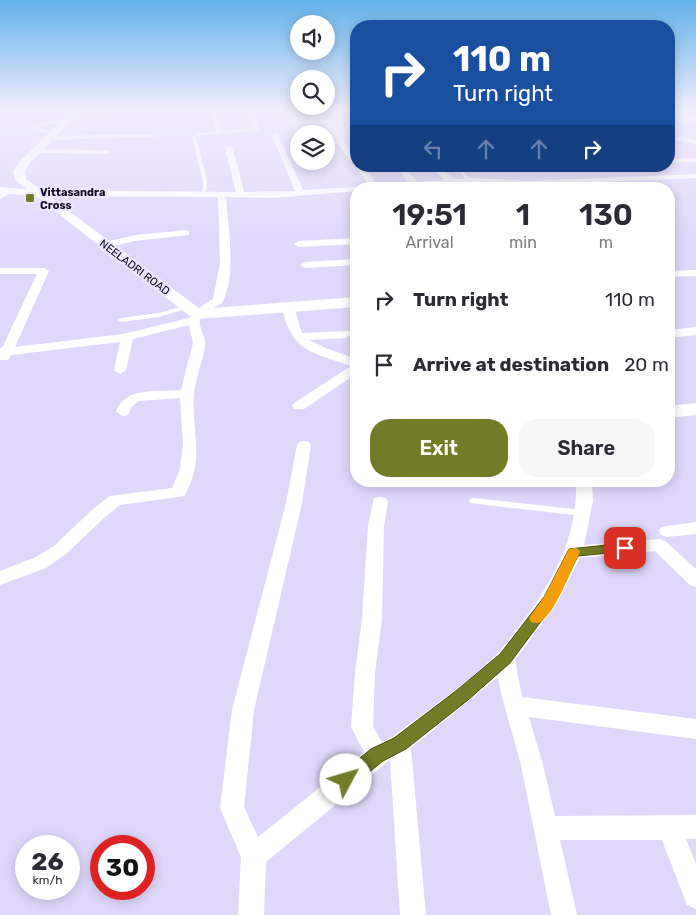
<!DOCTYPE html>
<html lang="en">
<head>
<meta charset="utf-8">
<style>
	body { margin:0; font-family:Rubik,sans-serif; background:#f7f7f7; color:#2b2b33; height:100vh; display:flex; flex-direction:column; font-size:19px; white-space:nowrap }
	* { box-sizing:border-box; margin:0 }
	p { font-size:16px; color:#7c7c81 }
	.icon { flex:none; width:28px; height:28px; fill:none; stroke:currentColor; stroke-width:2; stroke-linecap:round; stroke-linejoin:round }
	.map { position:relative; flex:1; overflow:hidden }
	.details { position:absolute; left:350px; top:182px; width:325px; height:305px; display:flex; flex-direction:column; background:#fff; border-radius:20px; box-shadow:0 2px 12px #0003 }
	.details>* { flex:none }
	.top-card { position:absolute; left:350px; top:20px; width:325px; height:152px; border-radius:20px; box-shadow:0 2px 12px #0003; background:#1a4fa0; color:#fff; overflow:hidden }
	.controls { position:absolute; left:290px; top:15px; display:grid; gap:10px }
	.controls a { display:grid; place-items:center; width:45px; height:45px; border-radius:50%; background:#fff; box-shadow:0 2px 12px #0003; font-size:25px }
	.speed { position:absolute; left:15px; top:835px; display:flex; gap:10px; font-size:25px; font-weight:700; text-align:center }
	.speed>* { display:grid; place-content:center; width:65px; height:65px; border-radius:50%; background:#fff; box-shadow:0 2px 12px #0003; line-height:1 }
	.speed small { font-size:12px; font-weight:400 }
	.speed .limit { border:8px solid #d22; background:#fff; color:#111 }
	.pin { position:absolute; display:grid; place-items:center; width:42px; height:42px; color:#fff; margin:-21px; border-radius:10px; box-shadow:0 2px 8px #0006 }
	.me { position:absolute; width:55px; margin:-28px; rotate:51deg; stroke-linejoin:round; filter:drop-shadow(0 0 4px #0008) }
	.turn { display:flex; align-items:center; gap:18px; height:105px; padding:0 20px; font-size:22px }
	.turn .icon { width:65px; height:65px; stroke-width:2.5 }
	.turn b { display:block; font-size:35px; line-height:42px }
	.lanes { display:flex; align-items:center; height:48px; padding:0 20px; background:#0003; justify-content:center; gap:25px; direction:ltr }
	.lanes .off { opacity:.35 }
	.eta { display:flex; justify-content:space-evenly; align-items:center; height:85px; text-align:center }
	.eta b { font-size:30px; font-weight:600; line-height:35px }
	.action { display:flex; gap:10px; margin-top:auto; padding:10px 20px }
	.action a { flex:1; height:58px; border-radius:20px; background:#727b26; color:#fff; font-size:20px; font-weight:600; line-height:58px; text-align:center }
	.action a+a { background:#f7f7f7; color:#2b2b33 }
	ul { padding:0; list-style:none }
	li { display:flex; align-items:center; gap:15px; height:65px; padding:0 20px }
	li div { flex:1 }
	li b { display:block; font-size:19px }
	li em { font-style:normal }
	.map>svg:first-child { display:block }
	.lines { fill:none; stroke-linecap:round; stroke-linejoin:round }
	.service { fill:#fff; fill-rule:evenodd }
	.minor { fill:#fff; fill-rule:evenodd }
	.tertiary { fill:#fff; fill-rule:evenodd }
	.secondary { fill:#fff; fill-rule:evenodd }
	.route { fill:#727b26; stroke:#4a5019 }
	.slow { fill:#f59e0b }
	.poi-dot { fill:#727b26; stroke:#ece7ff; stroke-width:2 }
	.labels { text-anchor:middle; stroke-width:5; stroke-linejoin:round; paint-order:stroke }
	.far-poi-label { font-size:11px; font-weight:bold; fill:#110b1f; stroke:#ece7ff; text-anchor:start }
	.far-street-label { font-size:11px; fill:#110b1f; stroke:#ece7ff }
</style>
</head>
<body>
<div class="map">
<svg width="696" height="915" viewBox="0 0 696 915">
	<rect width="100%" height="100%" fill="#e0d8fb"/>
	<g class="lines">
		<!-- service -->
		<g class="service">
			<polygon points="66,120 67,122 45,124 36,128 55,132 55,134 32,130 33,127 44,122"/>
			<polygon points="220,132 219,134 199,135 196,137 207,181 207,189 203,196 201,196 203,189 203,181 192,137 198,133"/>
			<polygon points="455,166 459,166 469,179 469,181 467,181"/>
			<polygon points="187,305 189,306 189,308 159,317 121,322 118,320 121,318 159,313"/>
			<polygon points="473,498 582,510 585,511 586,513 585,515 582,516 470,503 469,501 470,499"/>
		</g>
		<!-- minor -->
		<g class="minor">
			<polygon points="75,110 128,110 125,112 77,113"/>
			<polygon points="208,110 214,110 222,131 253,127 246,110 252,110 260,129 257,131 217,134"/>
			<polygon points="283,110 289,110 303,134 298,135"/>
			<polygon points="314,110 320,110 356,157 356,164 353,164"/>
			<polygon points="342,110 348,110 356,118 356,124"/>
			<polygon points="696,117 696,121 669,122 669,118"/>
			<path d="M275 133 278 135 303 190 370 186 355 166 356 164V166H363L378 185 409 182 394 166H403L417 182 444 180 431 166H440L453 179 472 178 529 181 696 174V178L529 185 472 182 392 189H356V191L272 198 226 197C228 227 237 276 222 303 216 307 202 312 200 319 198 327 206 337 205 345 203 362 195 378 194 394 191 431 206 461 184 496L178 497 120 505 105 517 66 554 46 568 0 585V571L34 558 54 546 93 509 110 496 172 488 180 469 183 445 180 398 139 401 131 407 128 415 123 416 116 412C124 386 159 392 181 390L193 343 189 325 133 339 126 370 120 374 114 370 120 342 11 355 8 360H0V348H2L37 274H0V268H44L49 271 15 347 123 334 189 318 193 312 213 299 220 263 218 197 35 196 31 193 35 190 236 192 225 148 229 146 233 148 244 192 295 191 272 135Z"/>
			<polygon points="152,134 155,136 154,137 50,140 46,138 50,136"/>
			<polygon points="669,135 696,140 696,144 669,139"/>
			<polygon points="33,149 106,150 110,152 106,154 36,153 33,153"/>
			<polygon points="696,158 696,162 669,162 672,159"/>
			<polygon points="7,189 14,191 0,199 0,193"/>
			<polygon points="186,230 189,231 189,235 135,241 105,248 100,245 102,243 135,235"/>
			<polygon points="356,238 356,244 299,247 294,244 299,241"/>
			<polygon points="356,259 356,265 305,268 300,265 305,262"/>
			<polygon points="696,270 696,276 669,277 669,271"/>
			<path d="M288 304 294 307 302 333 350 331 352 334 346 338 309 340 328 349 356 359V374L304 409H294L292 406 294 403 351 366C312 352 291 352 282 307Z"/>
			<polygon points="696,327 696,335 669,338 669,330"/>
			<path d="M304 441 309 442 311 445 302 503 254 710 244 807 258 837 364 752 351 727 355 673 362 618 368 526 374 498 380 497 386 498 388 502 384 526 382 618 375 673 373 726 382 742 392 737C427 710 466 685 497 654 506 645 513 633 521 624 553 581 578 537 576 481H592L593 501 584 545 659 539 665 541 696 569V587L690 585 655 551 580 558 556 605 515 660 522 697 696 719V739L529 717 543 765 555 816 696 815V839H686L696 864V909L687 905 662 840H560L577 915H551L521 765 502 697 498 677 411 748 426 915H400L390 760 266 862 264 915H238L241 857 220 808 232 710 286 503 297 445 299 442Z"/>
			<polygon points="696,522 696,534 667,537 661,535 659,531 661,527"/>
		</g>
		<!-- tertiary -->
		<polygon class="tertiary" points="0,187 35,190 40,193 35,196 0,193"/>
		<!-- secondary -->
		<g class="secondary">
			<polygon points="73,110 82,110 30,163 25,171 26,179 200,309 356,297 356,307 197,319 191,317 15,180 13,171 22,159"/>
			<polygon points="696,403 696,415 669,418 669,406"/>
		</g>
	</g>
	<!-- sky -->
	<linearGradient id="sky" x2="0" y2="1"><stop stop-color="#63b2e9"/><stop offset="0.46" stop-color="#f1edfd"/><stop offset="1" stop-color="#f1edfd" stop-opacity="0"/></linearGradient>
	<rect width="696" height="238" fill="url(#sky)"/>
	<!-- route -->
	<polygon class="route" points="625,543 630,545 632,548 630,551 578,556 554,604 510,663 468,700 406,749 383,761 352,786 346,789 340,786 338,780 340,774 371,749 394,738 457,690 500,654 544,597 569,549"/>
	<!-- slow -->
	<path class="slow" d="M574 548 578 549 580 552C570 572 558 607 542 621 538 624 535 623 531 622L529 618 544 597 569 549Z"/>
	<!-- markers -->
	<rect class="poi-dot" x="25" y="193" width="10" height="10" rx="2.5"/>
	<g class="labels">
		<!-- far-poi labels -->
		<g class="far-poi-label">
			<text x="40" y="196">Vittasandra<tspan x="40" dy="13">Cross</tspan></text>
		</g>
		<!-- far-street labels -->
		<g class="far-street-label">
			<text transform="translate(135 267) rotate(37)" y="4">NEELADRI ROAD</text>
		</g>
	</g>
</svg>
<div class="controls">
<a><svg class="icon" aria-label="sound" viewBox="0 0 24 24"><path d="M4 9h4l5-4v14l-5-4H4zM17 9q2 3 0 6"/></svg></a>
<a><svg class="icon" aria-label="search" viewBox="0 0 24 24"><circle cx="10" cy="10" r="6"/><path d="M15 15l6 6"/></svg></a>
<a><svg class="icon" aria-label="layers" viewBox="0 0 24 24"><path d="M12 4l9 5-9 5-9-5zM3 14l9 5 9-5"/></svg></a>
</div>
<div class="speed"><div>26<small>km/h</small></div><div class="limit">30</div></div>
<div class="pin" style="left:625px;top:548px;background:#d93025"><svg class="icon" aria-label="arrive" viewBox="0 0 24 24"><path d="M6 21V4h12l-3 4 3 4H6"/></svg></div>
<svg class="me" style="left:346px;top:780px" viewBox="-20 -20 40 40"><circle r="19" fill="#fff"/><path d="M0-13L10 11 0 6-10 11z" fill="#727b26"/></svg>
<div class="top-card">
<div class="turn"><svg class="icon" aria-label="right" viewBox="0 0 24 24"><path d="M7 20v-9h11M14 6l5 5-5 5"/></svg><div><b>110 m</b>Turn right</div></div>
<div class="lanes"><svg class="icon off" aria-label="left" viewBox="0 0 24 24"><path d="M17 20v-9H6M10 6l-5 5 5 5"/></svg><svg class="icon off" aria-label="ahead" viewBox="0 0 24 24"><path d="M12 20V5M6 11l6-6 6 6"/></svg><svg class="icon off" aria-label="ahead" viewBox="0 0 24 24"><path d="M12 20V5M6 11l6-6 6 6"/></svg><svg class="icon" aria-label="right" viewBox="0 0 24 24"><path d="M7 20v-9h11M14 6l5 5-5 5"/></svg></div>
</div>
<section class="details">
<div class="eta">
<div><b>19:51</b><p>Arrival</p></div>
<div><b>1</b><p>min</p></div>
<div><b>130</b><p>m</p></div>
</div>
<ul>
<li><svg class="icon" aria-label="right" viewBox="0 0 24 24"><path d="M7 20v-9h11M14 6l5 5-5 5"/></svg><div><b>Turn right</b></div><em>110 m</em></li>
<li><svg class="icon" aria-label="arrive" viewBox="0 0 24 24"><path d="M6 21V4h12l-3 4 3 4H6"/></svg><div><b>Arrive at destination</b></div><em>20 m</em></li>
</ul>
<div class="action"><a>Exit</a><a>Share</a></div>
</section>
</div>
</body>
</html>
